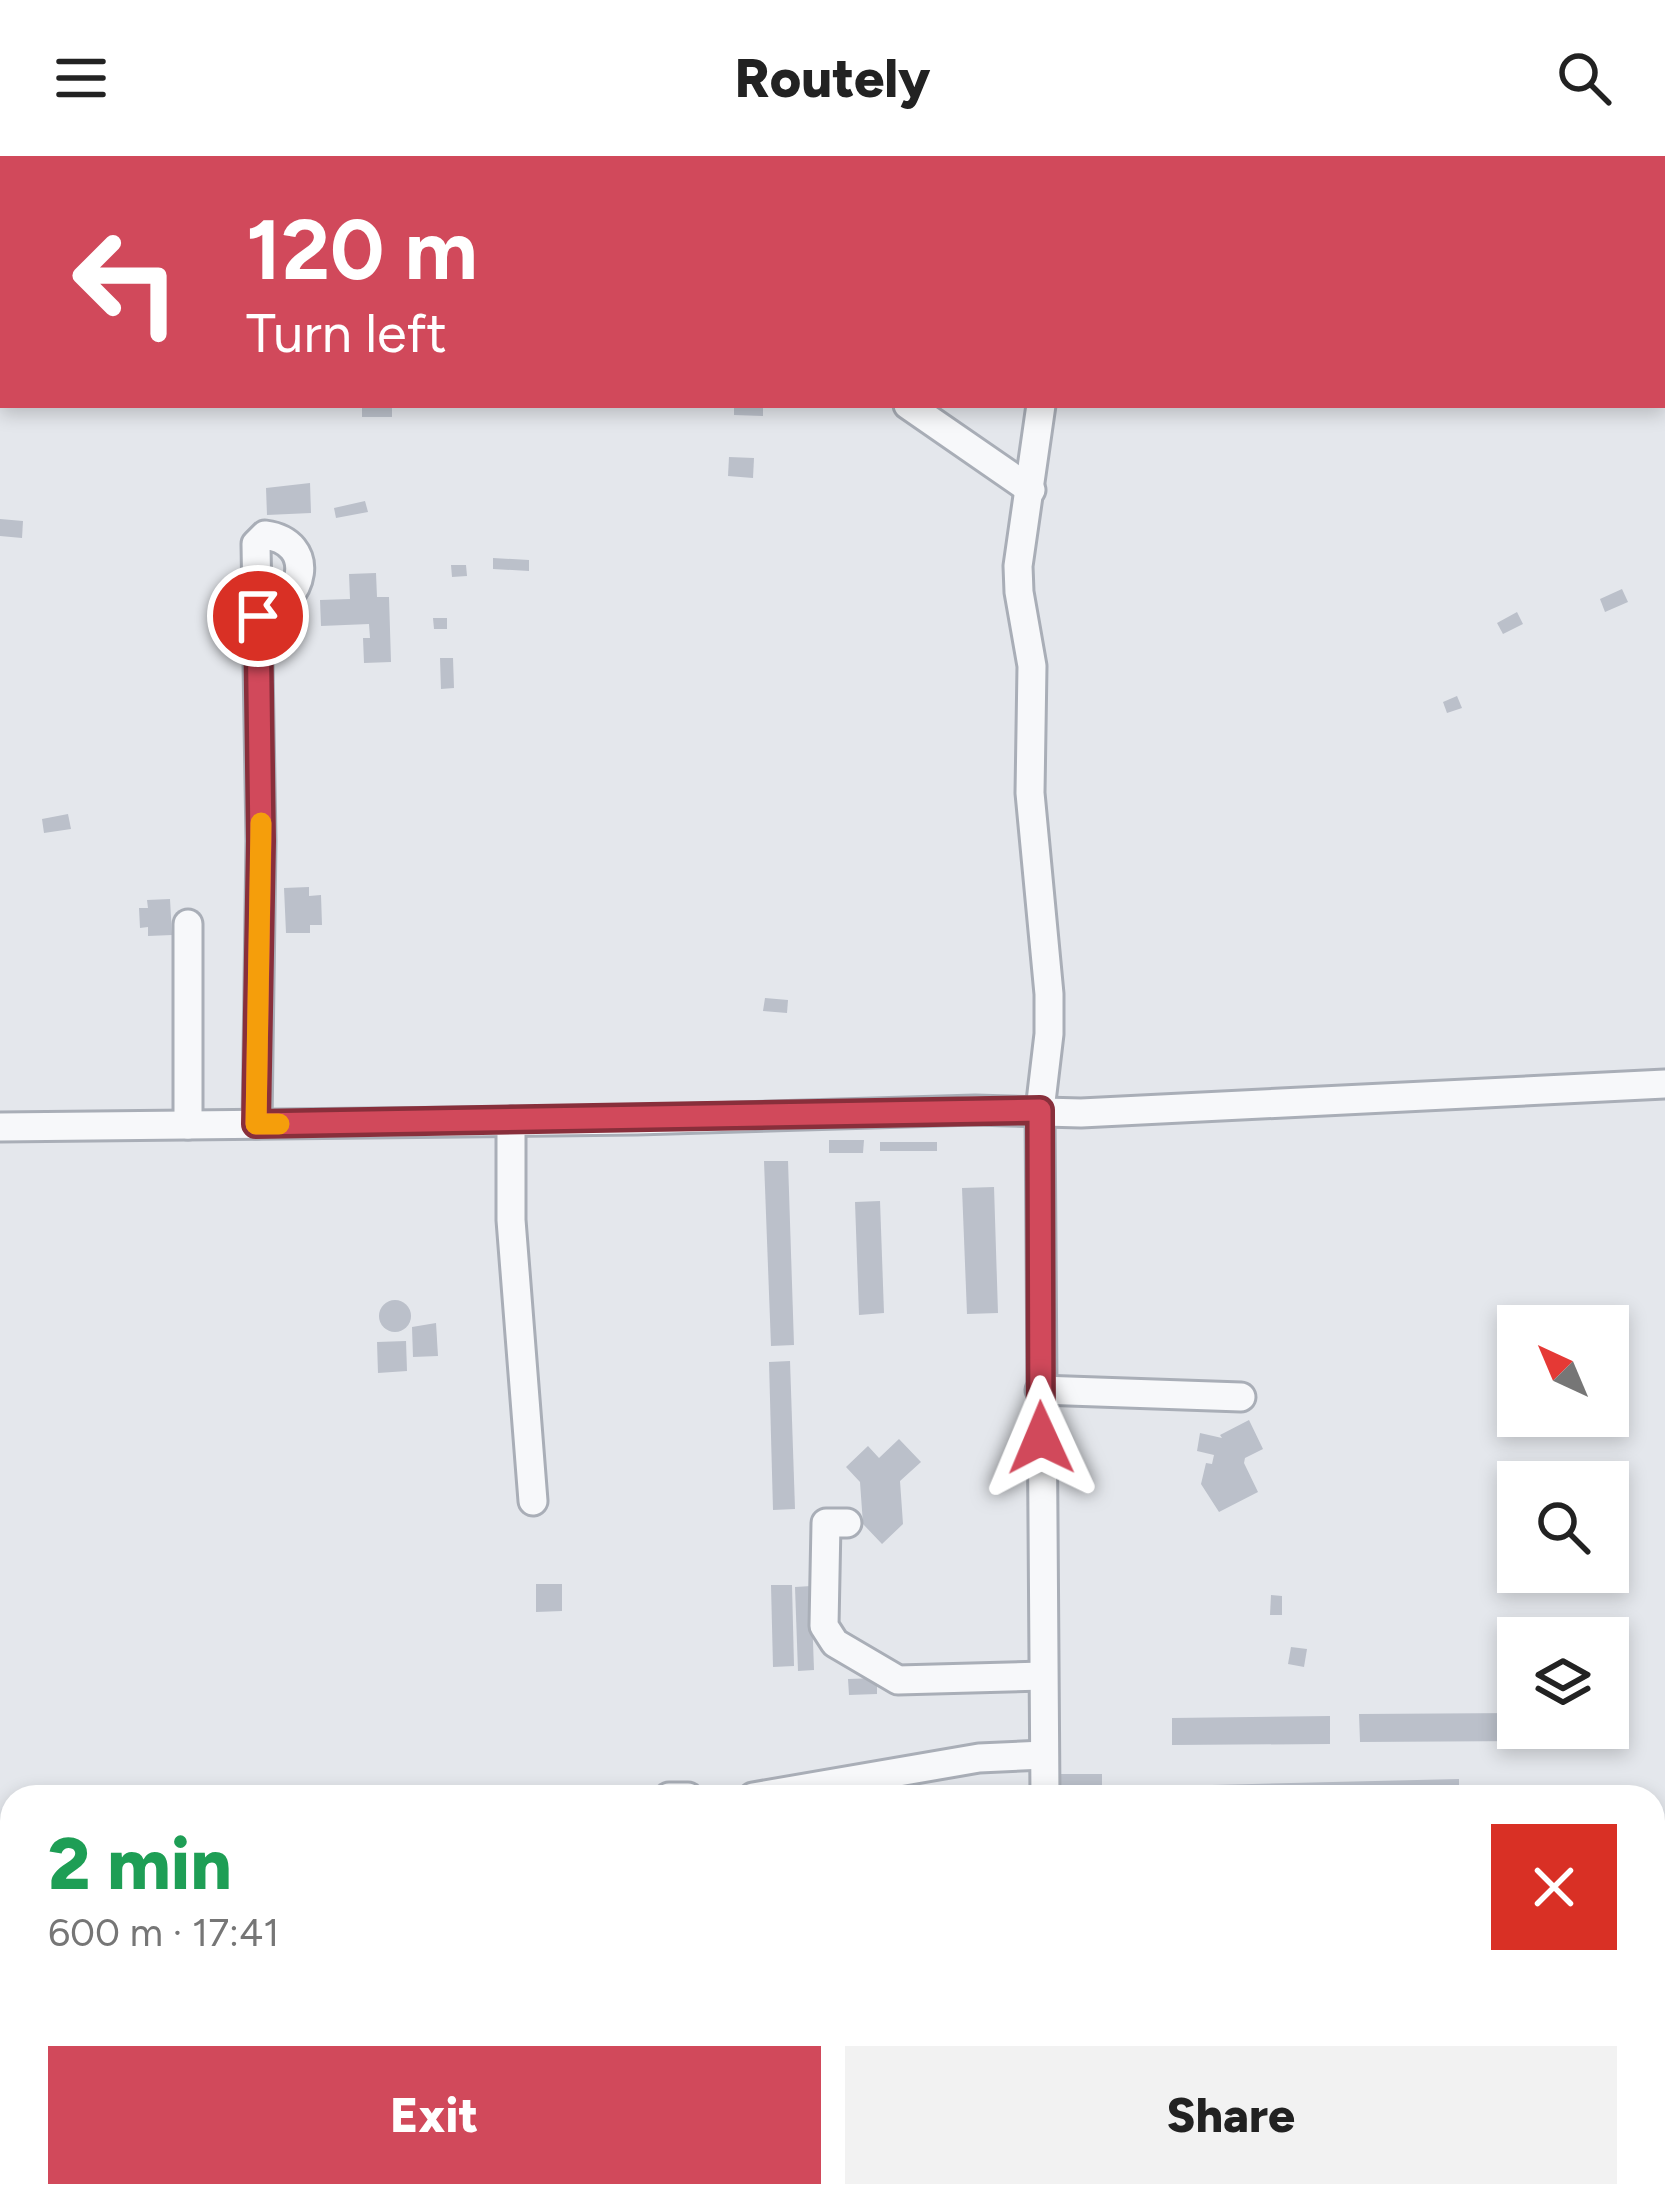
<!DOCTYPE html>
<html lang="en">
<head>
<meta charset="utf-8">
<style>
	body { margin:0; font-family:Figtree,sans-serif; background:#f2f2f2; color:#222; height:100vh; display:flex; flex-direction:column; font-size:45px; white-space:nowrap }
	* { box-sizing:border-box; margin:0 }
	p { font-size:39px; color:#767676 }
	.icon { flex:none; width:66px; height:66px; fill:none; stroke:currentColor; stroke-width:2; stroke-linecap:round; stroke-linejoin:round }
	.map { position:relative; flex:1; overflow:hidden }
	.details { position:absolute; left:0px; top:1629px; width:1665px; height:423px; display:flex; flex-direction:column; background:#fff; border-radius:36px 36px 0 0; box-shadow:0 6px 18px #0003 }
	.details>* { flex:none }
	.banner { position:absolute; left:0px; top:0px; width:1665px; height:252px; box-shadow:0 6px 18px #0003; background:#d1495b; color:#fff; overflow:hidden }
	.needle { width:78px; rotate:316deg }
	.tools { position:absolute; left:1497px; top:1149px; display:grid; gap:24px }
	.tools a { display:grid; place-items:center; width:132px; height:132px; border-radius:0px; background:#fff; box-shadow:0 6px 18px #0003; font-size:60px }
	.pin { position:absolute; display:grid; place-items:center; width:102px; height:102px; color:#fff; margin:-51px; border:6px solid #fff; border-radius:50%; box-shadow:0 3px 12px #0007 }
	.me { position:absolute; width:132px; margin:-66px; rotate:359deg; stroke-linejoin:round; filter:drop-shadow(0 0 9px #0008) }
	.turn { display:flex; align-items:center; gap:42px; height:252px; padding:0 48px; font-size:54px }
	.turn .icon { width:156px; height:156px; stroke-width:2.5 }
	.turn b { display:block; font-size:84px; line-height:102px }
	.round { display:grid; place-items:center; flex:none; width:126px; height:126px; border-radius:0px; background:#f2f2f2 }
	.overview { display:flex; align-items:center; justify-content:space-between; height:204px; padding:0 48px }
	h1 { font-size:72px; font-weight:800; line-height:90px; color:#1e9e55 }
	.primary-button { display:flex; gap:24px; margin-top:auto; padding:24px 48px }
	.primary-button a { flex:1; height:138px; border-radius:0px; background:#d1495b; color:#fff; font-size:48px; font-weight:800; line-height:138px; text-align:center }
	.primary-button a+a { background:#f2f2f2; color:#222 }
	header { display:flex; justify-content:space-between; align-items:center; height:156px; padding:0 48px; background:#fff; font-size:54px; font-weight:800 }
	.map>svg:first-child { display:block }
	.building { fill:#bbc0ca }
	.lines { fill:none; stroke-linecap:round; stroke-linejoin:round }
	.minor-casing { stroke:#a9aeb7; stroke-width:33 }
	.minor { stroke:#f7f8fa; stroke-width:27 }
	.route-casing { stroke:#882f3b; stroke-width:30 }
	.route { stroke:#d1495b; stroke-width:21 }
	.slow { stroke:#f59e0b; stroke-width:21 }
</style>
</head>
<body>
<header><svg class="icon" aria-label="menu" viewBox="0 0 24 24"><path d="M4 6h16M4 12h16M4 18h16"/></svg>Routely<svg class="icon" aria-label="search" viewBox="0 0 24 24"><circle cx="10" cy="10" r="6"/><path d="M15 15l6 6"/></svg></header>
<div class="map">
<svg width="1665" height="2050" viewBox="0 0 1665 2050">
	<rect width="100%" height="100%" fill="#e4e7ec"/>
	<!-- building -->
	<g class="building">
		<rect x="362" y="249" width="30" height="12"/>
		<polygon points="734,249 763,249 763,260 734,259"/>
		<polygon points="729,301 754,302 753,322 728,320"/>
		<polygon points="310,327 311,357 267,359 266,332"/>
		<polygon points="365,345 368,356 336,362 334,352"/>
		<polygon points="0,363 23,365 22,382 0,380"/>
		<polygon points="493,402 529,404 529,415 493,413"/>
		<polygon points="451,409 466,409 467,420 452,421"/>
		<polygon points="376,417 377,441 389,441 391,506 364,507 363,482 370,482 369,468 321,470 320,444 350,443 349,418"/>
		<polygon points="1622,433 1628,446 1605,456 1600,443"/>
		<polygon points="1517,456 1523,468 1503,478 1497,467"/>
		<polygon points="433,462 447,462 447,473 434,473"/>
		<polygon points="440,502 453,502 454,532 441,533"/>
		<polygon points="1457,540 1462,552 1447,557 1443,546"/>
		<polygon points="68,658 71,673 44,677 42,663"/>
		<polygon points="309,731 309,740 321,739 322,769 310,769 310,777 286,777 284,732"/>
		<polygon points="170,743 172,779 148,780 148,771 140,772 139,752 148,752 147,744"/>
		<polygon points="765,842 788,844 787,857 763,855"/>
		<polygon points="829,984 864,984 863,997 829,997"/>
		<rect x="880" y="986" width="57" height="9"/>
		<polygon points="764,1005 788,1005 794,1189 771,1190"/>
		<polygon points="994,1031 998,1157 967,1158 962,1032"/>
		<polygon points="880,1045 884,1157 859,1159 855,1046"/>
		<circle cx="395" cy="1160" r="16"/>
		<polygon points="436,1167 438,1200 413,1201 412,1171"/>
		<polygon points="406,1185 407,1215 378,1217 377,1186"/>
		<polygon points="790,1205 795,1353 773,1354 769,1206"/>
		<polygon points="1249,1264 1263,1293 1245,1302 1244,1307 1258,1336 1219,1356 1201,1328 1206,1307 1212,1308 1214,1299 1197,1295 1200,1277 1222,1282 1220,1279"/>
		<polygon points="899,1283 921,1306 900,1325 903,1368 882,1388 863,1368 860,1326 846,1311 868,1290 879,1302"/>
		<polygon points="536,1428 562,1428 562,1455 536,1456"/>
		<polygon points="771,1429 792,1429 794,1510 773,1511"/>
		<polygon points="811,1430 814,1514 798,1515 795,1431"/>
		<polygon points="1271,1439 1282,1440 1282,1459 1270,1459"/>
		<polygon points="1291,1491 1307,1493 1304,1511 1288,1508"/>
		<polygon points="877,1522 877,1538 849,1539 848,1523"/>
		<polygon points="1518,1557 1518,1572 1526,1572 1526,1585 1360,1586 1359,1558"/>
		<polygon points="1330,1560 1330,1588 1172,1589 1172,1562"/>
		<rect x="1061" y="1618" width="41" height="23"/>
		<polygon points="1459,1623 1459,1641 1132,1641 1132,1631"/>
	</g>
	<g class="lines">
		<defs>
			<g id="minor">
				<polyline points="259,0 259,3"/>
				<polyline points="1042,3 1042,0"/>
				<polyline points="908,249 1031,334"/>
				<polyline points="1041,249 1018,410 1019,436 1032,510 1030,637 1049,838 1049,878 1040,954 1045,1641"/>
				<polyline points="511,965 511,1064 533,1345"/>
				<path d="M257 968 261 685 256 388 265 379C318 386 306 447 258 460"/>
				<polyline points="188,969 188,768"/>
				<polyline points="0,971 637,964 975,954 1081,957 1665,928"/>
				<polyline points="1040,1234 1241,1241"/>
				<polyline points="847,1367 826,1367 824,1470 835,1487 898,1524 1043,1520"/>
				<polyline points="669,1641 688,1641"/>
				<polyline points="753,1641 979,1602 1044,1599"/>
				<polyline points="0,1936 12,1948"/>
				<polyline points="102,2040 112,2050"/>
				<polyline points="1051,2050 1051,2040"/>
			</g>
		</defs>
		<!-- minor casing -->
		<use href="#minor" class="minor-casing"/>
		<!-- minor -->
		<use href="#minor" class="minor"/>
	</g>
	<g class="lines">
		<defs>
			<polyline id="route" points="258,460 261,685 256,968 1040,954 1041,1282"/>
		</defs>
		<!-- route casing -->
		<use href="#route" class="route-casing"/>
		<!-- route -->
		<use href="#route" class="route"/>
		<!-- slow -->
		<polyline class="slow" points="261,667 256,968 279,968"/>
	</g>
</svg>
<div class="tools">
<a><svg class="needle" viewBox="-14 -14 28 28"><path d="M0-13l5 13h-10z" fill="#e53935"/><path d="M0 13l5-13h-10z" fill="#767676"/></svg></a>
<a><svg class="icon" aria-label="search" viewBox="0 0 24 24"><circle cx="10" cy="10" r="6"/><path d="M15 15l6 6"/></svg></a>
<a><svg class="icon" aria-label="layers" viewBox="0 0 24 24"><path d="M12 4l9 5-9 5-9-5zM3 14l9 5 9-5"/></svg></a>
</div>
<div class="pin" style="left:258px;top:460px;background:#d93025"><svg class="icon" aria-label="arrive" viewBox="0 0 24 24"><path d="M6 21V4h12l-3 4 3 4H6"/></svg></div>
<svg class="me" style="left:1041px;top:1282px" viewBox="-20 -20 40 40"><path d="M0-17L14 15 0 8-14 15z" fill="#d1495b" stroke="#fff" stroke-width="4"/></svg>
<div class="banner">
<div class="turn"><svg class="icon" aria-label="left" viewBox="0 0 24 24"><path d="M17 20v-9H6M10 6l-5 5 5 5"/></svg><div><b>120 m</b>Turn left</div></div>
</div>
<section class="details">
<div class="overview"><div><h1>2 min</h1><p>600 m · 17:41</p></div><a class="round" style="background:#d93025;color:#fff"><svg class="icon" aria-label="close" viewBox="0 0 24 24"><path d="M6 6l12 12M18 6L6 18"/></svg></a></div>
<div class="primary-button"><a>Exit</a><a>Share</a></div>
</section>
</div>
</body>
</html>
